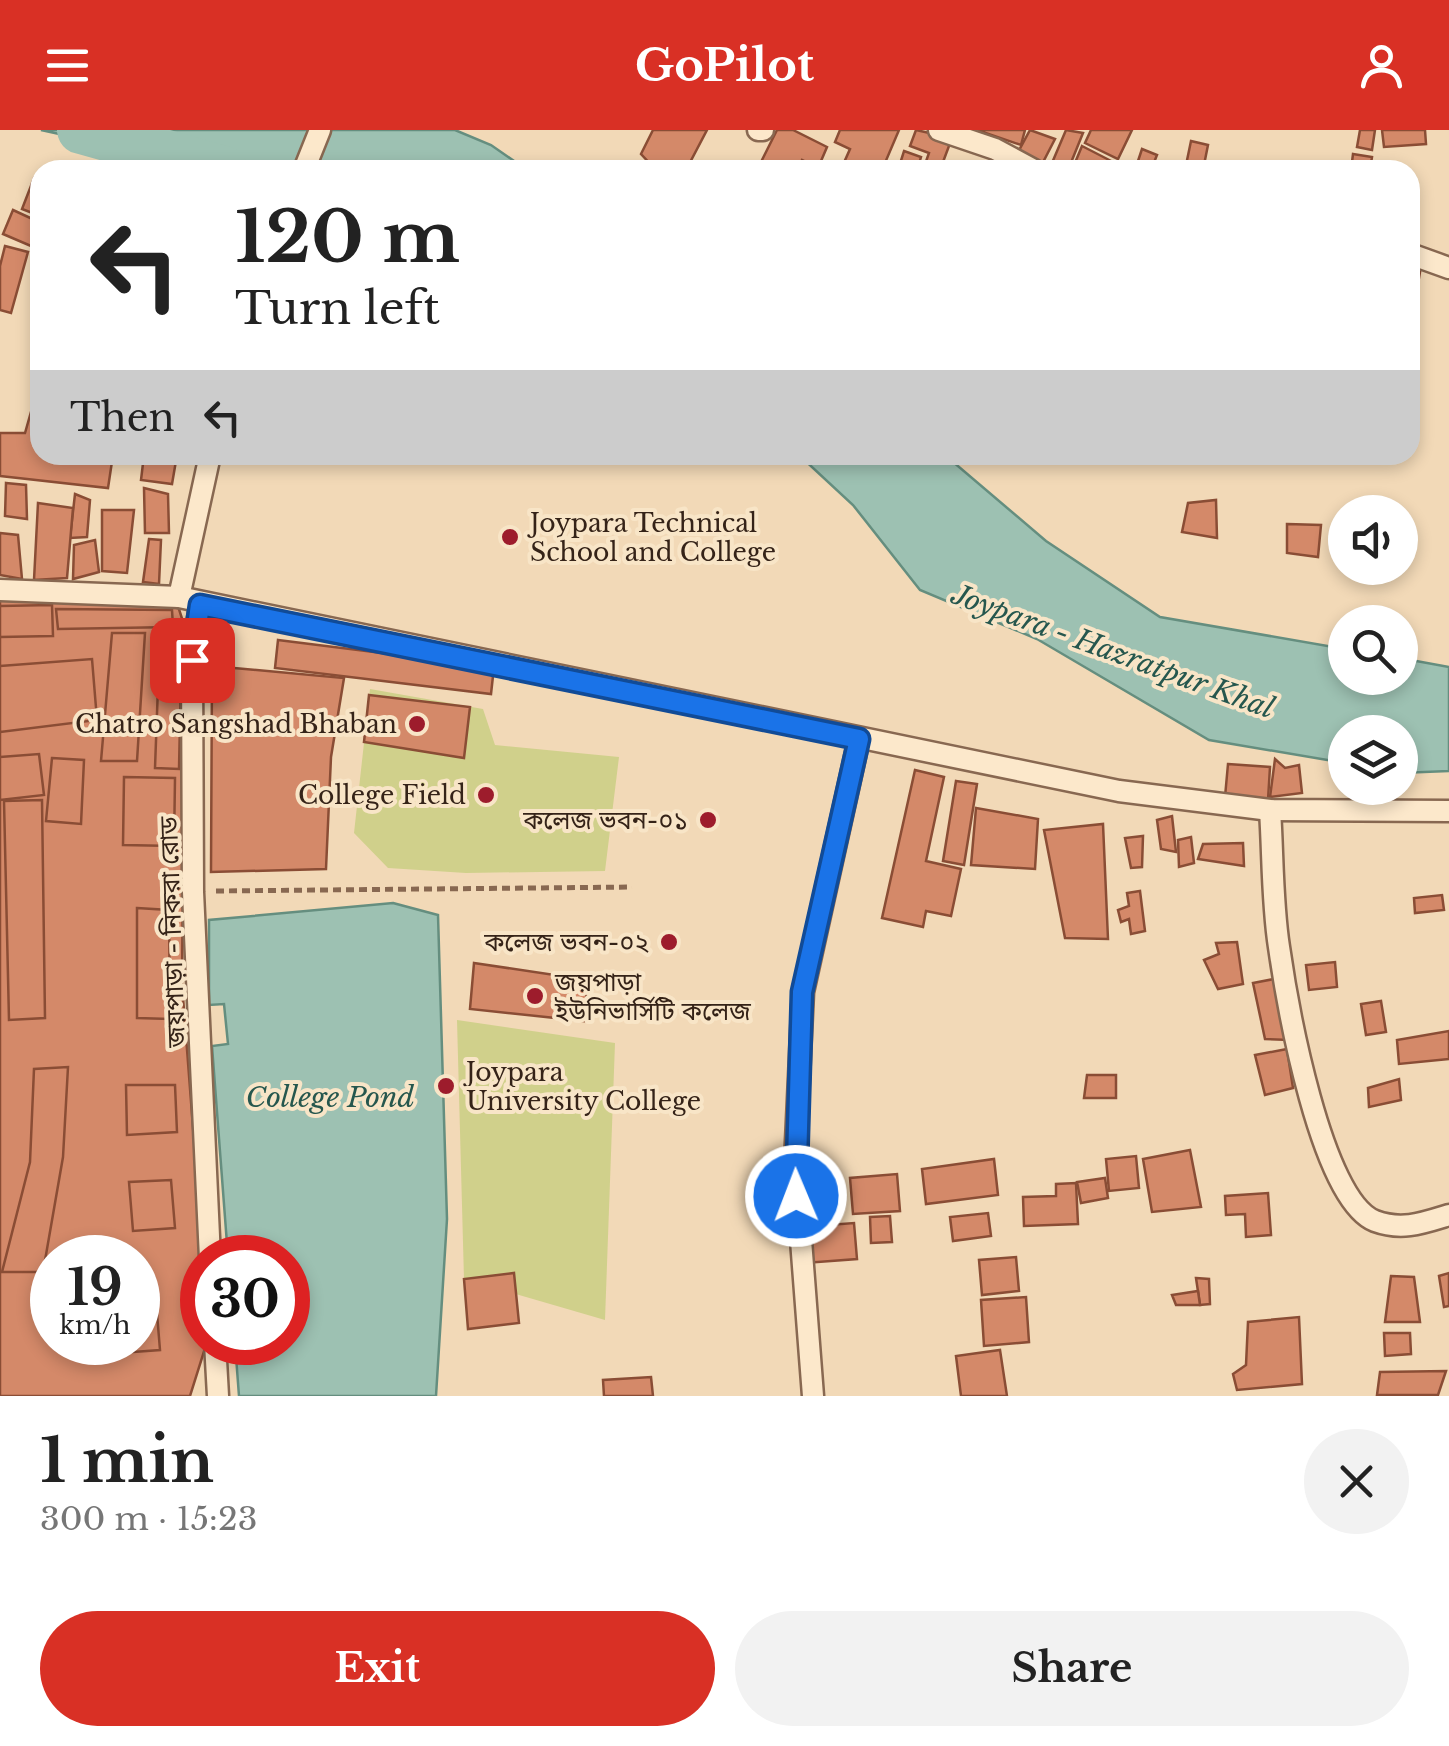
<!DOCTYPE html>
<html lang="en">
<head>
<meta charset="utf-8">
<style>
	body { margin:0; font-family:"Libre Baskerville","Noto Sans Bengali",serif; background:#f2f2f2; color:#222; height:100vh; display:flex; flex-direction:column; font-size:38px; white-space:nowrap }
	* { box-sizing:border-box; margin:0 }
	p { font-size:32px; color:#767676 }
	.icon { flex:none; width:55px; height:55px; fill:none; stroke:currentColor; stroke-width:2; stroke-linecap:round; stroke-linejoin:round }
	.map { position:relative; height:1266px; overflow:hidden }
	.panel { display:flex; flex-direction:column; background:#fff; flex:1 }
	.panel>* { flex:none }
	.hud { position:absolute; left:30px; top:30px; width:1390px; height:305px; border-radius:30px; box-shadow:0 5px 15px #0003; background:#fff; color:#222; overflow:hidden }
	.buttons { position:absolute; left:1328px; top:365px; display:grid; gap:20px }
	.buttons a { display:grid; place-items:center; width:90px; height:90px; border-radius:50%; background:#fff; box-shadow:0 5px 15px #0003; font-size:50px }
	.speed { position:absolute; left:30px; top:1105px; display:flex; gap:20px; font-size:50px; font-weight:700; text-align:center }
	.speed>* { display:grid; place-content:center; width:130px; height:130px; border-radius:50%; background:#fff; box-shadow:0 5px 15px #0003; line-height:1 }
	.speed small { font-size:25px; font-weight:400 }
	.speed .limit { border:15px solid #d22; background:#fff; color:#111 }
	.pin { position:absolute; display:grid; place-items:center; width:85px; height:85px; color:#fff; margin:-42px; border-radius:20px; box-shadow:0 5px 15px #0006 }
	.me { position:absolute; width:110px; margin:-55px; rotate:359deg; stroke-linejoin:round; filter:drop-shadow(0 0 8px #0008) }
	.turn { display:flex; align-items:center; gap:35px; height:210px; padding:0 40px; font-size:45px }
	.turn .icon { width:130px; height:130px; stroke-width:2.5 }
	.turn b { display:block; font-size:70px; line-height:85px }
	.then { display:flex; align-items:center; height:95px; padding:0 40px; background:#0003; gap:20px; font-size:38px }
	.round { display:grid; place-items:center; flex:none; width:105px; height:105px; border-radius:52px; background:#f2f2f2 }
	.overview { display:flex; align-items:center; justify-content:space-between; height:170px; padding:0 40px }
	h1 { font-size:60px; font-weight:800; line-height:75px }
	.cta { display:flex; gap:20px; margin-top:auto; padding:20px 40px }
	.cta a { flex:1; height:115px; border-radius:60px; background:#d93025; color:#fff; font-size:40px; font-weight:800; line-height:115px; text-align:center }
	.cta a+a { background:#f2f2f2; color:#222 }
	header { display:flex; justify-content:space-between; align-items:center; height:130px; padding:0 40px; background:#d93025; color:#fff; font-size:45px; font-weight:800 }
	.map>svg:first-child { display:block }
	.green { fill:#d0d08b }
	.water { fill:#9dc1b2; stroke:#658e7f; stroke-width:2.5 }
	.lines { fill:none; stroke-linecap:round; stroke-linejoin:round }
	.river { stroke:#9dc1b2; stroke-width:48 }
	.building { fill:#d48969; stroke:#8a4d35; stroke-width:2.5; fill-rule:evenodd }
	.street-casing { stroke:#886851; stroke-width:25 }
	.path { stroke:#886851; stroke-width:5; stroke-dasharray:8 5; stroke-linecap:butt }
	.street { stroke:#fce8cb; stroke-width:20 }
	.route-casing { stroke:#114b97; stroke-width:25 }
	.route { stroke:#1a73e8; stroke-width:18 }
	.poi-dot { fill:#9d1c2c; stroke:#f8e5c7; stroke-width:4 }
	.labels { text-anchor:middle; stroke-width:8; stroke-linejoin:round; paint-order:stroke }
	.poi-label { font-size:25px; fill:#352318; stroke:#f8e5c7; text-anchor:end }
	.street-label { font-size:25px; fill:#352318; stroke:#f8e5c7 }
	.water-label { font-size:28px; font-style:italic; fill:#26574e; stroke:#f8e5c7 }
</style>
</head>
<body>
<header><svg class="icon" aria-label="menu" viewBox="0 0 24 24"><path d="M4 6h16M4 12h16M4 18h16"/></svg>GoPilot<svg class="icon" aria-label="person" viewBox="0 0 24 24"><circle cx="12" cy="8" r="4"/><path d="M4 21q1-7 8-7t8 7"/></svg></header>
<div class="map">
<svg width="1449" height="1266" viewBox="0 0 1449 1266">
	<rect width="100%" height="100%" fill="#f2d9b7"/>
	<!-- green -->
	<g class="green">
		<polygon points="370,559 483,579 495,615 619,627 605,741 466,743 388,738 354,703"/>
		<polygon points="457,890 615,913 605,1190 464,1149"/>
	</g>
	<!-- water -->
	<g class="water">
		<polygon points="41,0 455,0 491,15 527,40 224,40"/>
		<polygon points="799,325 945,325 1046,411 1160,487 1345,519 1345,548 1400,548 1400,528 1449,537 1449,641 1400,643 1400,602 1345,602 1345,633 1209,610 1037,509 920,460 853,375"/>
		<polygon points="393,773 438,785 447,1089 436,1266 239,1266 235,1213 288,1212 288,1128 228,1127 212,916 228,914 224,874 209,875 209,790"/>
	</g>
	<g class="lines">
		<!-- river -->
		<polyline class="river" points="81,0 224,40"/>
	</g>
	<!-- building -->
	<g class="building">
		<polygon points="653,0 707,0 686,40 656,40 641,24"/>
		<polygon points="777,0 793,0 827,17 818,38 802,30 797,40 757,40"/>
		<polygon points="840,0 899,0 882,40 866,34 863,40 842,37 850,19 835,12"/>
		<polygon points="916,0 952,8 940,40 924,37 929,23 910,16"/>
		<polygon points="977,0 1025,0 1021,15"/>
		<polygon points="1030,0 1055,9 1040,38 1016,26"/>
		<polygon points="1066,0 1083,3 1068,40 1049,40"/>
		<polygon points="1091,0 1132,0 1118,29 1085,13"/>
		<polygon points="1360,0 1375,0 1372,20 1357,17"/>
		<polygon points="1382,0 1425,0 1426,14 1384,17"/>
		<polygon points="1191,11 1208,15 1203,40 1185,40"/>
		<polygon points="1082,16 1117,34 1115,40 1072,40"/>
		<polygon points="1142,19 1157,25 1151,40 1135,40"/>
		<polygon points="904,21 921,27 917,40 898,40"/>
		<polygon points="1353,24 1372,27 1370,40 1351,40"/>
		<polygon points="34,48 40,51 40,86 22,79"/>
		<polygon points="13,80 39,92 31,116 3,104"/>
		<polygon points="5,116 28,122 11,183 0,180 0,136"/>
		<polygon points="1410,140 1420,142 1412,190 1410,189"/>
		<polygon points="40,250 40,325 113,325 108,358 0,346 0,303 25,303"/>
		<polygon points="144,325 177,325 172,354 141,350"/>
		<polygon points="6,353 26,355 27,389 5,386"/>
		<polygon points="144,358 168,364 169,403 145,403"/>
		<polygon points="75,364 90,370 87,407 70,408"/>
		<polygon points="1216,370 1217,408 1182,402 1188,373"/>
		<polygon points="38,373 73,378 67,448 34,450"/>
		<polygon points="102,380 134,380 127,443 102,441"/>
		<polygon points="1287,394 1321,395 1318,427 1287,423"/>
		<polygon points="0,403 18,405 22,449 0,445"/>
		<polygon points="149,409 161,410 159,454 143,452"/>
		<polygon points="95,410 99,442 73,449 74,415"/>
		<path d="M0 467 178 476 185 498 182 854 203 1128 202 1212H207L190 1266H0ZM52 1128H138V1212H52Z"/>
		<polygon points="52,475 53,506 0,507 0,476"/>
		<polygon points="56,479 172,480 173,497 58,499"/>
		<polygon points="160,502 182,502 179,639 155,638"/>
		<polygon points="112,503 145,503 137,631 101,631"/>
		<polygon points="278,510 494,537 491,564 275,538"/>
		<polygon points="92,529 97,590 0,602 0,536"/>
		<polygon points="212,536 344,548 331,627 326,739 211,742"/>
		<polygon points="369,565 470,577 464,628 364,612"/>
		<polygon points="39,624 44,665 0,670 0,627"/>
		<polygon points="52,628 84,630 81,694 46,691"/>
		<polygon points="1275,629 1285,638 1299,635 1302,663 1270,667"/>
		<polygon points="1228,634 1270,637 1268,670 1225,667"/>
		<polygon points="915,640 944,647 926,731 961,739 951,786 926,781 923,797 882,788"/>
		<polygon points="124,647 175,648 174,716 123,715"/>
		<polygon points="956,651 977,654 964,735 943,731"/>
		<polygon points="42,670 45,888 9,890 4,671"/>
		<polygon points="976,678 1038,689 1035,739 971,735"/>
		<polygon points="1172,686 1176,722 1161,719 1157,690"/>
		<polygon points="1103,694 1108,809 1065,808 1044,700"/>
		<polygon points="1143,706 1142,737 1131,738 1125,708"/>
		<polygon points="1191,707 1194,733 1179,737 1178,710"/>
		<polygon points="1243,713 1244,736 1198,729 1203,714"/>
		<polygon points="1140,761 1145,801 1131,804 1129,789 1121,792 1118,780 1129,776 1127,763"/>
		<polygon points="1442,765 1444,780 1415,783 1414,768"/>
		<polygon points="137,778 169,780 170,889 137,888"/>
		<polygon points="1237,812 1243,854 1218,859 1204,830 1219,824 1216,813"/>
		<polygon points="1335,832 1337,857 1309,860 1306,835"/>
		<polygon points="474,833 588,850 584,891 470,879"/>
		<polygon points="1274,849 1289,910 1265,909 1253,853"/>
		<polygon points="1381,871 1386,902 1366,905 1361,874"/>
		<polygon points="1449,901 1449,929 1399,934 1397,910"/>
		<polygon points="1287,919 1293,958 1265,965 1255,925"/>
		<polygon points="68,937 63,1027 43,1142 2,1142 30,1032 34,939"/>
		<polygon points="1087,945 1116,945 1116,968 1084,968"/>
		<polygon points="1399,949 1401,970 1369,977 1368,958"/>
		<polygon points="126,955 175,955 177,1002 127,1005"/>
		<polygon points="1190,1020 1201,1077 1152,1082 1143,1029"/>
		<polygon points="1136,1026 1139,1058 1109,1061 1106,1029"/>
		<polygon points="994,1029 998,1065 926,1074 922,1039"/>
		<polygon points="897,1044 900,1081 853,1084 850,1048"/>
		<polygon points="1105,1048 1108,1068 1081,1073 1077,1052"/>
		<polygon points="171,1050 175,1098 133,1101 129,1052"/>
		<polygon points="1076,1053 1078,1094 1024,1096 1023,1067 1056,1066 1056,1054"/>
		<polygon points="1268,1063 1271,1105 1246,1107 1245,1084 1226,1085 1225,1066"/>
		<polygon points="988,1083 991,1106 953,1111 950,1087"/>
		<polygon points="890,1086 892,1112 871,1113 870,1087"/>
		<polygon points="854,1093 857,1129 805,1133 802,1097"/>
		<polygon points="1016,1127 1019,1161 982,1165 979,1130"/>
		<polygon points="514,1143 519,1193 468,1199 464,1149"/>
		<polygon points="1449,1143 1449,1176 1444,1177 1439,1146"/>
		<polygon points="1391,1146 1414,1147 1420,1192 1385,1192"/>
		<polygon points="154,1147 160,1220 120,1223 120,1212 138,1212 138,1148"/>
		<polygon points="1196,1148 1209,1149 1210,1174 1200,1175"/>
		<polygon points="1198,1161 1200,1175 1176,1175 1172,1165"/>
		<polygon points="1026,1167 1029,1212 984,1216 981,1170"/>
		<polygon points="1299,1187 1302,1254 1237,1260 1233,1244 1246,1235 1248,1192"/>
		<polygon points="1384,1203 1410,1203 1411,1224 1385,1226"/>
		<polygon points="1000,1220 1007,1266 961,1266 956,1226"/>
		<polygon points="1446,1241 1438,1265 1377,1265 1380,1242"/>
		<polygon points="651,1247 653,1266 604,1266 603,1250"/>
	</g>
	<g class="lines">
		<defs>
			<g id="street">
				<polyline points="758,0 763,0"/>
				<polyline points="939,0 995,19 1034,40"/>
				<polyline points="304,40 320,0"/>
				<polyline points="1410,124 1449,138"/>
				<polyline points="0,460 179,467 210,325"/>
				<polyline points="179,467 1119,661 1270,680 1449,681"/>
				<polyline points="200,475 192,530 193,762 210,1128"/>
				<path d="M1270 680C1273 725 1272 772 1279 817 1287 873 1321 1070 1375 1091 1402 1101 1423 1093 1449 1085"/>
				<polyline points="215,1212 218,1266"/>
				<polyline points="813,1266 795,1032 803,862 859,609"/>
			</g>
		</defs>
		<!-- street casing -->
		<use href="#street" class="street-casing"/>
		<!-- path -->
		<polyline class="path" points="216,761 632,757"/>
		<!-- street -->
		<use href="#street" class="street"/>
	</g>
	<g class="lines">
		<defs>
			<polyline id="route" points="192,530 200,475 859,609 802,862 796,1066"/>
		</defs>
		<!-- route casing -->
		<use href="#route" class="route-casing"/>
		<!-- route -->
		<use href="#route" class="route"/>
	</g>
	<!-- markers -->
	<g class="poi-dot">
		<circle cx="510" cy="407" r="10"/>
		<circle cx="417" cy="594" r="10"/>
		<circle cx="486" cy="665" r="10"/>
		<circle cx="708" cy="690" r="10"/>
		<circle cx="669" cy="812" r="10"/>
		<circle cx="535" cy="866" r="10"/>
		<circle cx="446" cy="956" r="10"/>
	</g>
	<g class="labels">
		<!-- poi labels -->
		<g class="poi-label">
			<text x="530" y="402" text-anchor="start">Joypara Technical<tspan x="530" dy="29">School and College</tspan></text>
			<text x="397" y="603">Chatro Sangshad Bhaban</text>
			<text x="466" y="674">College Field</text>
			<text x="688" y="699">কলেজ ভবন-০১</text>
			<text x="649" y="821">কলেজ ভবন-০২</text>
			<text x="555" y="861" text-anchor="start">জয়পাড়া<tspan x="555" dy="29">ইউনিভার্সিটি কলেজ</tspan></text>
			<text x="466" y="951" text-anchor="start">Joypara<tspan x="466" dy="29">University College</tspan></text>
		</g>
		<!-- street labels -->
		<g class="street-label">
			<text transform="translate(172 802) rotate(-92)" y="9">জয়পাড়া - নিকরা রোড</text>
		</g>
		<!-- water labels -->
		<g class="water-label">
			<text transform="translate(1113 521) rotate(20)" y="10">Joypara - Hazratpur Khal</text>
			<text x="330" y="977">College Pond</text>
		</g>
	</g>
</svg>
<div class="buttons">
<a><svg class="icon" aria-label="sound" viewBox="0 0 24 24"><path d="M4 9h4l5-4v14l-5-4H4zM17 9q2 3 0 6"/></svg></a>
<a><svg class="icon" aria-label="search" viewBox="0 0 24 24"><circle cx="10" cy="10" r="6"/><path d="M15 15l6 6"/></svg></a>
<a><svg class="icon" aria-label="layers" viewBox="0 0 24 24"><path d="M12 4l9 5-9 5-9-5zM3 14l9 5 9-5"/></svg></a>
</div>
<div class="speed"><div>19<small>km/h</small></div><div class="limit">30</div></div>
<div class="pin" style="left:192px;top:530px;background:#d93025"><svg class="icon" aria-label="arrive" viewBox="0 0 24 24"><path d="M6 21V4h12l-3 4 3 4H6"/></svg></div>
<svg class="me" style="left:796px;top:1066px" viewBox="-20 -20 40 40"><circle r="17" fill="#1a73e8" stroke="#fff" stroke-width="3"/><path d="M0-11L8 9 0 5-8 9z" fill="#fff"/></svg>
<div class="hud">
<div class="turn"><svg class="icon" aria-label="left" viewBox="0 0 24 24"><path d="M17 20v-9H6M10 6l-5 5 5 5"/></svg><div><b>120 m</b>Turn left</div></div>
<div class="then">Then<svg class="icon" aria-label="left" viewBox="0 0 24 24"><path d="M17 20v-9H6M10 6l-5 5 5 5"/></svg></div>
</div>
</div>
<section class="panel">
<div class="overview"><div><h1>1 min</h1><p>300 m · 15:23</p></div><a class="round"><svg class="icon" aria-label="close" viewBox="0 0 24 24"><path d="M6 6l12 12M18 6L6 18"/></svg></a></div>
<div class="cta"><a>Exit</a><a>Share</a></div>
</section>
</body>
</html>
